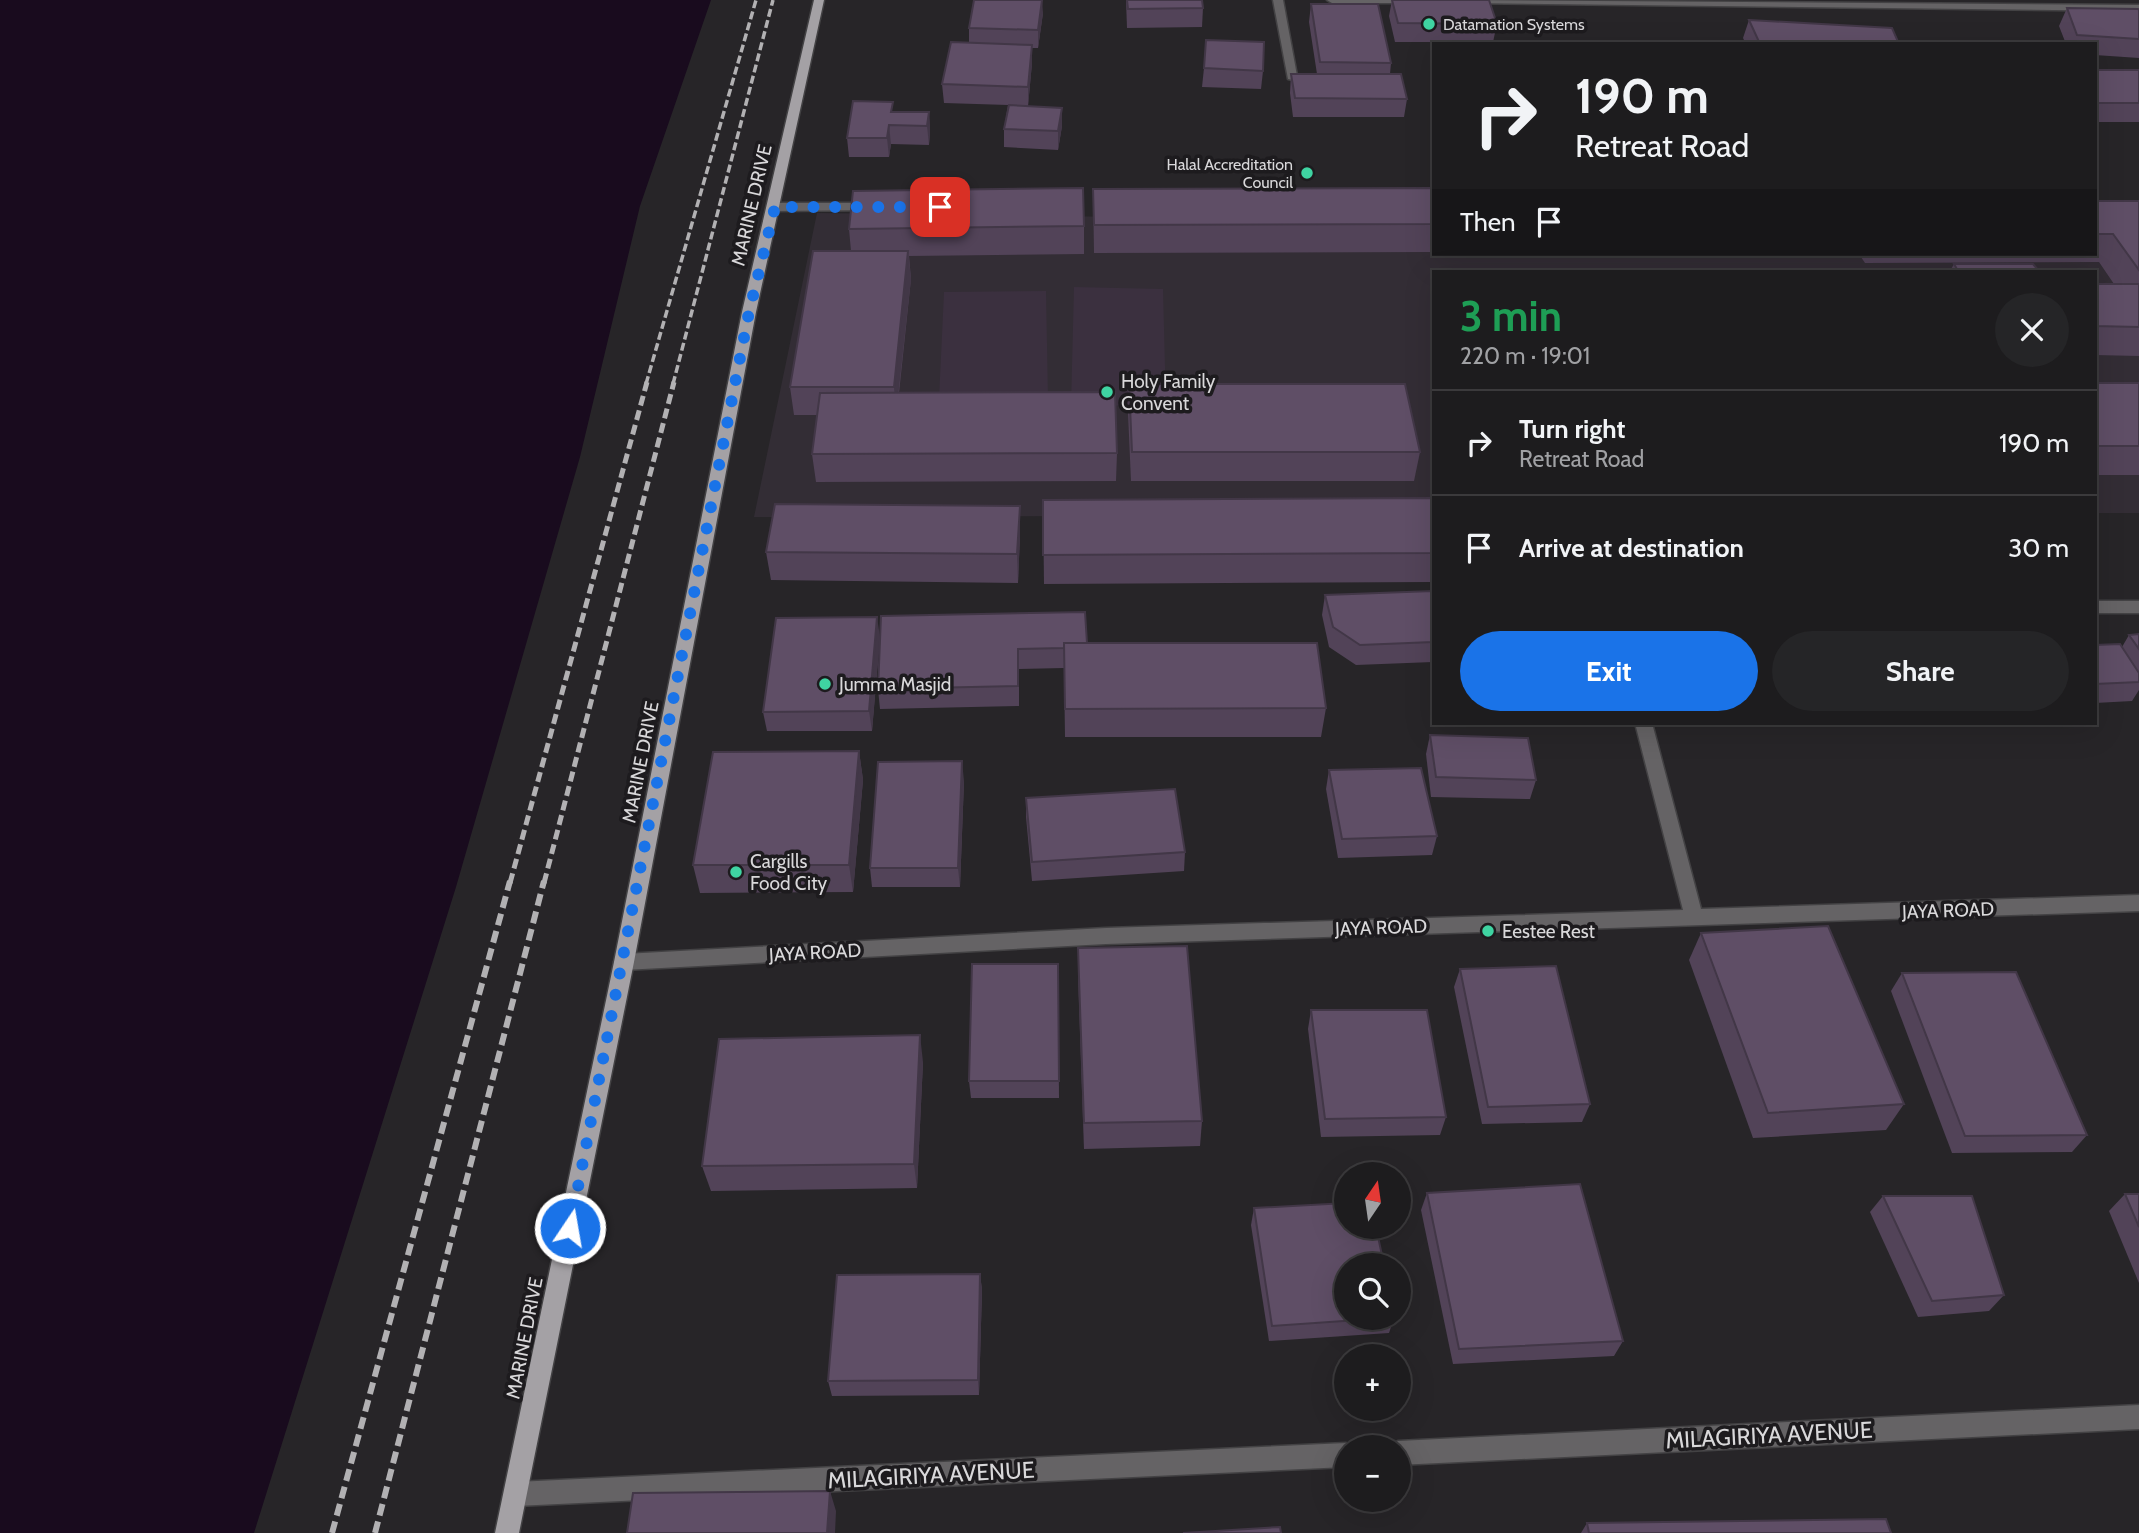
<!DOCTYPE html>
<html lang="en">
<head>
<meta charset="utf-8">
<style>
	body { margin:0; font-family:Cabin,sans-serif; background:#252527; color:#f1f3f6; height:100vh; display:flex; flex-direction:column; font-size:26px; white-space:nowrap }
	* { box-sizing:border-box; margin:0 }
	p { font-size:23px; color:#a0a1a4 }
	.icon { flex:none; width:38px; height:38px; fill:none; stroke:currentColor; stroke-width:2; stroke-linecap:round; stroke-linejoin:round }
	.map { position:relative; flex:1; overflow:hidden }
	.side { position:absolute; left:1432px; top:270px; width:665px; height:455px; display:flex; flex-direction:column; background:#1d1c1e; border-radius:0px; box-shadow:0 7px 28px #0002,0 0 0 2px #3b3a3c }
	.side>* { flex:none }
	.top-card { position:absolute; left:1432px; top:42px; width:665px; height:214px; border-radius:0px; box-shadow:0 7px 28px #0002,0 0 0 2px #3b3a3c; background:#1d1c1e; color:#f1f3f6; overflow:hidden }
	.needle { width:46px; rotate:13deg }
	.fabs { position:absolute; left:1334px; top:1162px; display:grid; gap:14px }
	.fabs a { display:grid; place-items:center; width:77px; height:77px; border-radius:50%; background:#1d1c1e; box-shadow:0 7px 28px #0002,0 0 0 2px #3b3a3c; font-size:35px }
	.pin { position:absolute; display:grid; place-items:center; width:60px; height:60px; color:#fff; margin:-30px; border-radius:14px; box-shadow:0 4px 10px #0006 }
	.me { position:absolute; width:77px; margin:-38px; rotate:12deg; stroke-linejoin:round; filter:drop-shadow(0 0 5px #0008) }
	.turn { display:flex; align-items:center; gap:24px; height:147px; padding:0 28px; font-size:32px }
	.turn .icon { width:91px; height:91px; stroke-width:2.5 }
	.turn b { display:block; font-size:49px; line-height:60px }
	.then { display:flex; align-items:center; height:66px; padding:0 28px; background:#0003; gap:14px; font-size:26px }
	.round { display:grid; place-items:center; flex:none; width:74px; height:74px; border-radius:37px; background:#252527 }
	.overview { display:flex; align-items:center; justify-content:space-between; height:119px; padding:0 28px }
	h1 { font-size:42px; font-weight:700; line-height:52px; color:#1e9e55 }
	.button { display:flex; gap:14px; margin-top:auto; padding:14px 28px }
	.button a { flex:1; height:80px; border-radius:42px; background:#1a73e8; color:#fff; font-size:28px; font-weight:700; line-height:80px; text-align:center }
	.button a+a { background:#252527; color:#f1f3f6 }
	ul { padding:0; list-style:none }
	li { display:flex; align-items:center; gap:21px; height:105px; padding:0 28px; border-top:2px solid #3b3a3c }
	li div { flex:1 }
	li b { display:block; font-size:26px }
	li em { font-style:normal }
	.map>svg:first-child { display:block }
	.built { fill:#332d35 }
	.green { fill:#3b303f }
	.water { fill:#190b1e }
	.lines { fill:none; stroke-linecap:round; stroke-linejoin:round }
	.service-casing { stroke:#434244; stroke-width:3 }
	.minor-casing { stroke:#434244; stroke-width:3 }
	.primary-casing { stroke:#434244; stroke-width:3 }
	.service { fill:#656365; fill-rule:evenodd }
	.minor { fill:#656365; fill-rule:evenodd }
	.primary { fill:#a4a1a5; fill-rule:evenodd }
	.rail-far2 { stroke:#b2b1b3; stroke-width:3.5; stroke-dasharray:8 3.5; stroke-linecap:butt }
	.rail-far1 { stroke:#b2b1b3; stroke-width:5; stroke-dasharray:10 5; stroke-linecap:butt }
	.rail { stroke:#b2b1b3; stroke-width:6; stroke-dasharray:12 6; stroke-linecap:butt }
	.wall { fill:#524358 }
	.shaded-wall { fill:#423747 }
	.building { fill:#5f4e66; stroke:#423747; stroke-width:2 }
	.route { stroke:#1a73e8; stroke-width:12; stroke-dasharray:0 21.6 }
	.poi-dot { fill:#3fd4a2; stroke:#1d1b1e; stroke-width:2.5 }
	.labels { text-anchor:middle; stroke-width:7; stroke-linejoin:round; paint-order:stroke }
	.far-poi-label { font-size:16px; fill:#d9d8da; stroke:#1d1b1e; text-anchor:start }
	.street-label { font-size:19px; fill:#d9d8da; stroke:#1d1b1e }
	.poi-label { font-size:19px; fill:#d9d8da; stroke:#1d1b1e; text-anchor:start }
	.near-street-label { font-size:23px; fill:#d9d8da; stroke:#1d1b1e }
</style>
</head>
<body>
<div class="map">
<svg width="2139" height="1533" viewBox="0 0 2139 1533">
	<rect width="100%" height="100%" fill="#272528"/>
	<!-- built -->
	<polygon class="built" points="817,213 1433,221 1433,254 2095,254 2139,230 2139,513 2095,513 2095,271 1433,271 1433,515 754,517"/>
	<!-- green -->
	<g class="green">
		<polygon points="1074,287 1163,289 1166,406 1071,405"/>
		<polygon points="1046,291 1048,398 939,399 944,292"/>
	</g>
	<!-- water -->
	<polygon class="water" points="0,0 711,0 640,206 580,457 456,887 254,1533 0,1533"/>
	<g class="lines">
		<defs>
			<polygon id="service" points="1273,0 1283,0 1298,81 1288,79"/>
			<g id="minor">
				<polygon points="1327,0 1418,0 1413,3 1332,3"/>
				<polygon points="1460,0 2139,5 2139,11 1465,3"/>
				<polygon points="873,203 877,204 877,210 775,211 769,207 775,203"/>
				<rect x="2095" y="601" width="44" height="12"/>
				<polygon points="1635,723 1652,723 1701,909 2139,895 2139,911 1106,944 624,970 617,968 614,962 617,956 624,954 1106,928 1683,910"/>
				<polygon points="2139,1405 2139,1429 1398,1465 1398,1447 1389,1447 1398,1441"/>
				<polygon points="1346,1443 1355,1447 1346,1447 1346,1467 516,1506 508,1502 504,1494 508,1486 516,1482"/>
			</g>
			<polygon id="primary" points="814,0 824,0 756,312 634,962 519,1533 495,1533 614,962 742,312"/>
		</defs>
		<!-- service casing -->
		<use href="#service" class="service-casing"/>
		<!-- minor casing -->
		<use href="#minor" class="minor-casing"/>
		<!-- primary casing -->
		<use href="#primary" class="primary-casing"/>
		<!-- service -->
		<use href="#service" class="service"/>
		<!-- minor -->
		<use href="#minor" class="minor"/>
		<!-- primary -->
		<use href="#primary" class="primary"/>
		<!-- rail-far2 -->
		<g class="rail-far2">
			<polyline points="646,384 756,0"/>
			<polyline points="673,384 773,0"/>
		</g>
		<!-- rail-far1 -->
		<g class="rail-far1">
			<polyline points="510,883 647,382"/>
			<polyline points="544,883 674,382"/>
		</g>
		<!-- rail -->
		<g class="rail">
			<polyline points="332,1533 510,881"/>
			<polyline points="375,1533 544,881"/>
		</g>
	</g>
	<!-- wall -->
	<g class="wall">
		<polygon points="1126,0 1202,0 1203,8 1202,27 1127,28"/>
		<polygon points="1392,0 1489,0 1497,24 1493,42 1395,42 1389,16"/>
		<polygon points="1311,4 1391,63 1390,74 1407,99 1404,117 1293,117 1290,93 1291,74 1317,74 1309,22"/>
		<polygon points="2067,8 2139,10 2139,58 2095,55 2095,44 2066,44 2059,26"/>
		<polygon points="1043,13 1038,48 1032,48 1032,63 1028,106 1062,108 1062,126 1058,150 1004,147 1004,129 1008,105 944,103 942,84 969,43 969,28"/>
		<polygon points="1749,20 1899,44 1746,44 1743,38"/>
		<polygon points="1204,68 1263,71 1261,89 1202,87"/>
		<rect x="2095" y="70" width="44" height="52"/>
		<polygon points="893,112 929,112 930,131 929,145 891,144 889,157 849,157 847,138"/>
		<polygon points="1433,188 1433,252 1094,253 1093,189"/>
		<polygon points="2095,201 2139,201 2139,356 2095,355 2095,284 2114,284 2099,262 1865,263 1859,254 2095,254"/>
		<polygon points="1084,226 1084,254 909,256 911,279 899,393 1117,453 1116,481 816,482 812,454 817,415 794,415 790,387 851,251 849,229"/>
		<polygon points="1954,264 2039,271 1950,271"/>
		<rect x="2095" y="383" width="44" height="92"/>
		<polygon points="1129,384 1420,452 1414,481 1131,481 1128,413"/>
		<polygon points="1433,498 1433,582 1044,584 1043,500"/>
		<polygon points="1020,535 1018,583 771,580 766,552"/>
		<polygon points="1433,591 1433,662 1356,665 1329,647 1322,615 1325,595"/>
		<polygon points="881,616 1087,643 1326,708 1321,737 1065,737 1064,668 1019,669 1019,706 880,709 878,689"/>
		<polygon points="2139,634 2139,690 2132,701 2095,703 2095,645 2122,647 2129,635"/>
		<polygon points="880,637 872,731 767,731 763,712"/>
		<polygon points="1430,735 1536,780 1530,799 1431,797 1426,754"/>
		<polygon points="859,751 863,780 853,892 700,893 693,865"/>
		<polygon points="1329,770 1437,836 1432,855 1338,858 1326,789"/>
		<polygon points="964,781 960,887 872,887 870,868"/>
		<polygon points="1026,798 1185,852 1184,871 1032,881 1026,817"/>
		<polygon points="1701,933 1904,1104 1886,1130 1753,1138 1689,960"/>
		<polygon points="1078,948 1202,1121 1200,1146 1084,1149 1078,975"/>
		<polygon points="1058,964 1059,1098 971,1098 969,1081"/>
		<polygon points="1460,969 1590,1104 1582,1122 1482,1124 1454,987"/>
		<polygon points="1902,973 2087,1135 2072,1152 1952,1153 1891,991"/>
		<polygon points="1311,1010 1446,1117 1440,1135 1321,1137 1308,1029"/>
		<polygon points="923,1062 917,1188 711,1191 702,1166"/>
		<polygon points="1427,1193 1623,1341 1614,1356 1453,1364 1421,1210"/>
		<polygon points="2125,1194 2139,1194 2139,1283 2109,1211"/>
		<polygon points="1883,1196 2004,1295 1989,1311 1918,1317 1870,1212"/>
		<polygon points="1254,1208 1394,1318 1389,1333 1269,1341 1251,1225"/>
		<polygon points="980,1274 982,1290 979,1395 832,1396 828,1381"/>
		<polygon points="1587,1523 1891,1533 1581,1533"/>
	</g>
	<!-- shaded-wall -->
	<g class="shaded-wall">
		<polygon points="1042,0 1043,13 1038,48 1038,30"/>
		<polygon points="1032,45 1032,63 1028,106 1028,87"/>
		<polygon points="1062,108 1062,126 1058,150 1058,131"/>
		<polygon points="929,112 930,131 929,145 927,126"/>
		<polygon points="889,125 891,144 889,157 887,138"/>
		<polygon points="908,251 911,279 896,415 894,387"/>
		<polygon points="1020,506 1020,535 1018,583 1017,554"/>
		<polygon points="877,617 880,637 872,731 869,711"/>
		<polygon points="859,751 863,780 853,892 849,865"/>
		<polygon points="962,761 964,781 960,887 958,868"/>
		<polygon points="920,1035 923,1062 917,1188 914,1164"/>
		<polygon points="980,1274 982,1290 979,1395 978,1380"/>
		<polygon points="830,1491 836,1511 835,1533 827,1533"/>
	</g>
	<!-- building -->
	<g class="building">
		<polygon points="974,0 1042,0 1038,30 969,28"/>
		<polygon points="1127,0 1202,0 1203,8 1128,9"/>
		<polygon points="1392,0 1489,0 1497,24 1398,23"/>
		<polygon points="1311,4 1378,4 1391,63 1320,62"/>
		<polygon points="2067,8 2138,9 2139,10 2139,39 2077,35"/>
		<polygon points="1749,20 1892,28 1899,44 1760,44"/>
		<polygon points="1206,40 1264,42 1263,71 1204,68"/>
		<polygon points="951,42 1032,45 1028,87 942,84"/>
		<rect x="2095" y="70" width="44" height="33"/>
		<polygon points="1291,74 1401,74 1407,99 1295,98"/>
		<polygon points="853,101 893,102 891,112 929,112 927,126 889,125 887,138 847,138"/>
		<polygon points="1009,105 1062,108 1058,131 1004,129"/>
		<polygon points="1083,188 1084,226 849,229 853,191"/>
		<polygon points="1433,188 1433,224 1094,225 1093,189"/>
		<polygon points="2095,201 2139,201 2139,270 2113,234 2095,234"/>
		<polygon points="813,251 908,251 894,387 790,387"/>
		<polygon points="1954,264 2033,264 2039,271 1958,271"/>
		<polygon points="2095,284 2139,284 2139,327 2095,326"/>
		<rect x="2095" y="383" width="44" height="63"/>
		<polygon points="1129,384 1405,384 1420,452 1132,452"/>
		<polygon points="1115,392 1117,453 812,454 820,393"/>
		<polygon points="1433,498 1433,553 1043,555 1043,500"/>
		<polygon points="775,504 1020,506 1017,554 766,552"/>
		<polygon points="1433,591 1433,642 1360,645 1333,627 1325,595"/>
		<polygon points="1085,612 1087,643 1064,643 1064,648 1018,649 1018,686 878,689 881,616"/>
		<polygon points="877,617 869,711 763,712 776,618"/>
		<polygon points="2139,634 2139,649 2129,635"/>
		<polygon points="1064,643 1317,643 1326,708 1065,709"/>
		<polygon points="2120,644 2139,673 2139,682 2095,684 2095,645"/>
		<polygon points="1430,735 1528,738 1536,780 1436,777"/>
		<polygon points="859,751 849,865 693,865 713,752"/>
		<polygon points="962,761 958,868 870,868 878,762"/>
		<polygon points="1421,768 1437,836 1342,839 1329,770"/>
		<polygon points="1175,789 1185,852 1032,862 1026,798"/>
		<polygon points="1828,926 1904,1104 1768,1113 1701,933"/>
		<polygon points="1187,946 1202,1121 1084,1123 1078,948"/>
		<polygon points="972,964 1058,964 1059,1081 969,1081"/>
		<polygon points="1556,966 1590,1104 1488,1107 1460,969"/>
		<polygon points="2016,972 2087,1135 1965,1136 1902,973"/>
		<polygon points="1311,1010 1427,1010 1446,1117 1325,1119"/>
		<polygon points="920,1035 914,1164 702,1166 719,1039"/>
		<polygon points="1580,1184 1623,1341 1459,1349 1427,1193"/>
		<polygon points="2125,1194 2139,1194 2139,1227"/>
		<polygon points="1883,1196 1972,1196 2004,1295 1932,1301"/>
		<polygon points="1346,1203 1346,1227 1376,1227 1384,1265 1346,1265 1346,1318 1387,1318 1272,1326 1254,1208"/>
		<polygon points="980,1274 978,1380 828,1381 837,1275"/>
		<polygon points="830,1491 827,1533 627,1533 633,1493"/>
		<polygon points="1886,1519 1891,1533 1589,1533 1587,1523"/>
		<polygon points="1280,1527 1281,1533 1183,1533"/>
	</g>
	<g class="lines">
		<!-- route -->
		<polyline class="route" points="570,1228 749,312 775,207 940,207"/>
	</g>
	<!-- markers -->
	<g class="poi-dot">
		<circle cx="1429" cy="24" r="7"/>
		<circle cx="1307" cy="173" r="7"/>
		<circle cx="1107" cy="392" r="7"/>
		<circle cx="825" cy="684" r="7"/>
		<circle cx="736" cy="872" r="7"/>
		<circle cx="1488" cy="931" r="7"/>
	</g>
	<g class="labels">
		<!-- far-poi labels -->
		<g class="far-poi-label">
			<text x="1443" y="30">Datamation Systems</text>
			<text x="1293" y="170" text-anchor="end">Halal Accreditation<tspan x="1293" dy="18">Council</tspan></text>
		</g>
		<!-- street labels -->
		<g class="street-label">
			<text transform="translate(751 205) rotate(-77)" y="7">MARINE DRIVE</text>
			<text transform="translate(640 762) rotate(-79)" y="7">MARINE DRIVE</text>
			<text transform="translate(1948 910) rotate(-2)" y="7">JAYA ROAD</text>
			<text transform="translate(1381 927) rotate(-2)" y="7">JAYA ROAD</text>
			<text transform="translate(815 952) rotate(-3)" y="7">JAYA ROAD</text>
			<text transform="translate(524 1338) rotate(-79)" y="7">MARINE DRIVE</text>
		</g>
		<!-- poi labels -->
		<g class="poi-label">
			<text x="1121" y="388">Holy Family<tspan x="1121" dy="22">Convent</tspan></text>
			<text x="839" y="691">Jumma Masjid</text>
			<text x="750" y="868">Cargills<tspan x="750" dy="22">Food City</tspan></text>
			<text x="1502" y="938">Eestee Rest</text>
		</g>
		<!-- near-street labels -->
		<g class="near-street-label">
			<text transform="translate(1769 1435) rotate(-3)" y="8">MILAGIRIYA AVENUE</text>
			<text transform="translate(931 1475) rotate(-3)" y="8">MILAGIRIYA AVENUE</text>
		</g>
	</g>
</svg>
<div class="fabs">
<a><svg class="needle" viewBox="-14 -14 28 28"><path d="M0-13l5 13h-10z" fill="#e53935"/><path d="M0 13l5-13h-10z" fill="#a0a1a4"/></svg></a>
<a><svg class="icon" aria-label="search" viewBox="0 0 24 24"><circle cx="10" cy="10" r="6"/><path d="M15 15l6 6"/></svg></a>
<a>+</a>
<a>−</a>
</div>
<div class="pin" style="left:940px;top:207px;background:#d93025"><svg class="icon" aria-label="arrive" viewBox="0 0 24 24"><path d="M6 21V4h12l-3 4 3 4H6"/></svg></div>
<svg class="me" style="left:570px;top:1228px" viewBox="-20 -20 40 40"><circle r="17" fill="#1a73e8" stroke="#fff" stroke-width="3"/><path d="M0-11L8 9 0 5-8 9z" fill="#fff"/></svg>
<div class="top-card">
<div class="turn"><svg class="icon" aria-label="right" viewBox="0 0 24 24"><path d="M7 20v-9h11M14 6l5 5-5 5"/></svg><div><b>190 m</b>Retreat Road</div></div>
<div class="then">Then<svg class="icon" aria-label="arrive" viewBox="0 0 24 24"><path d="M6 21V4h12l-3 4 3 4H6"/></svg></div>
</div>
<section class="side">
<div class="overview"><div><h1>3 min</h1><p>220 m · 19:01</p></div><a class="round"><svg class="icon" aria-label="close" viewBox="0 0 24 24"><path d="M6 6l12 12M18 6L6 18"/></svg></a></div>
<ul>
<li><svg class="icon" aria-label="right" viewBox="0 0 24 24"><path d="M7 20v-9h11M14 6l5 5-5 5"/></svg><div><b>Turn right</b><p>Retreat Road</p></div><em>190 m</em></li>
<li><svg class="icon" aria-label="arrive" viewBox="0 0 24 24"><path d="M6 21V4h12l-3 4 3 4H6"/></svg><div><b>Arrive at destination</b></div><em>30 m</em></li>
</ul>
<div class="button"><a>Exit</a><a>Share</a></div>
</section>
</div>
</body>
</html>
